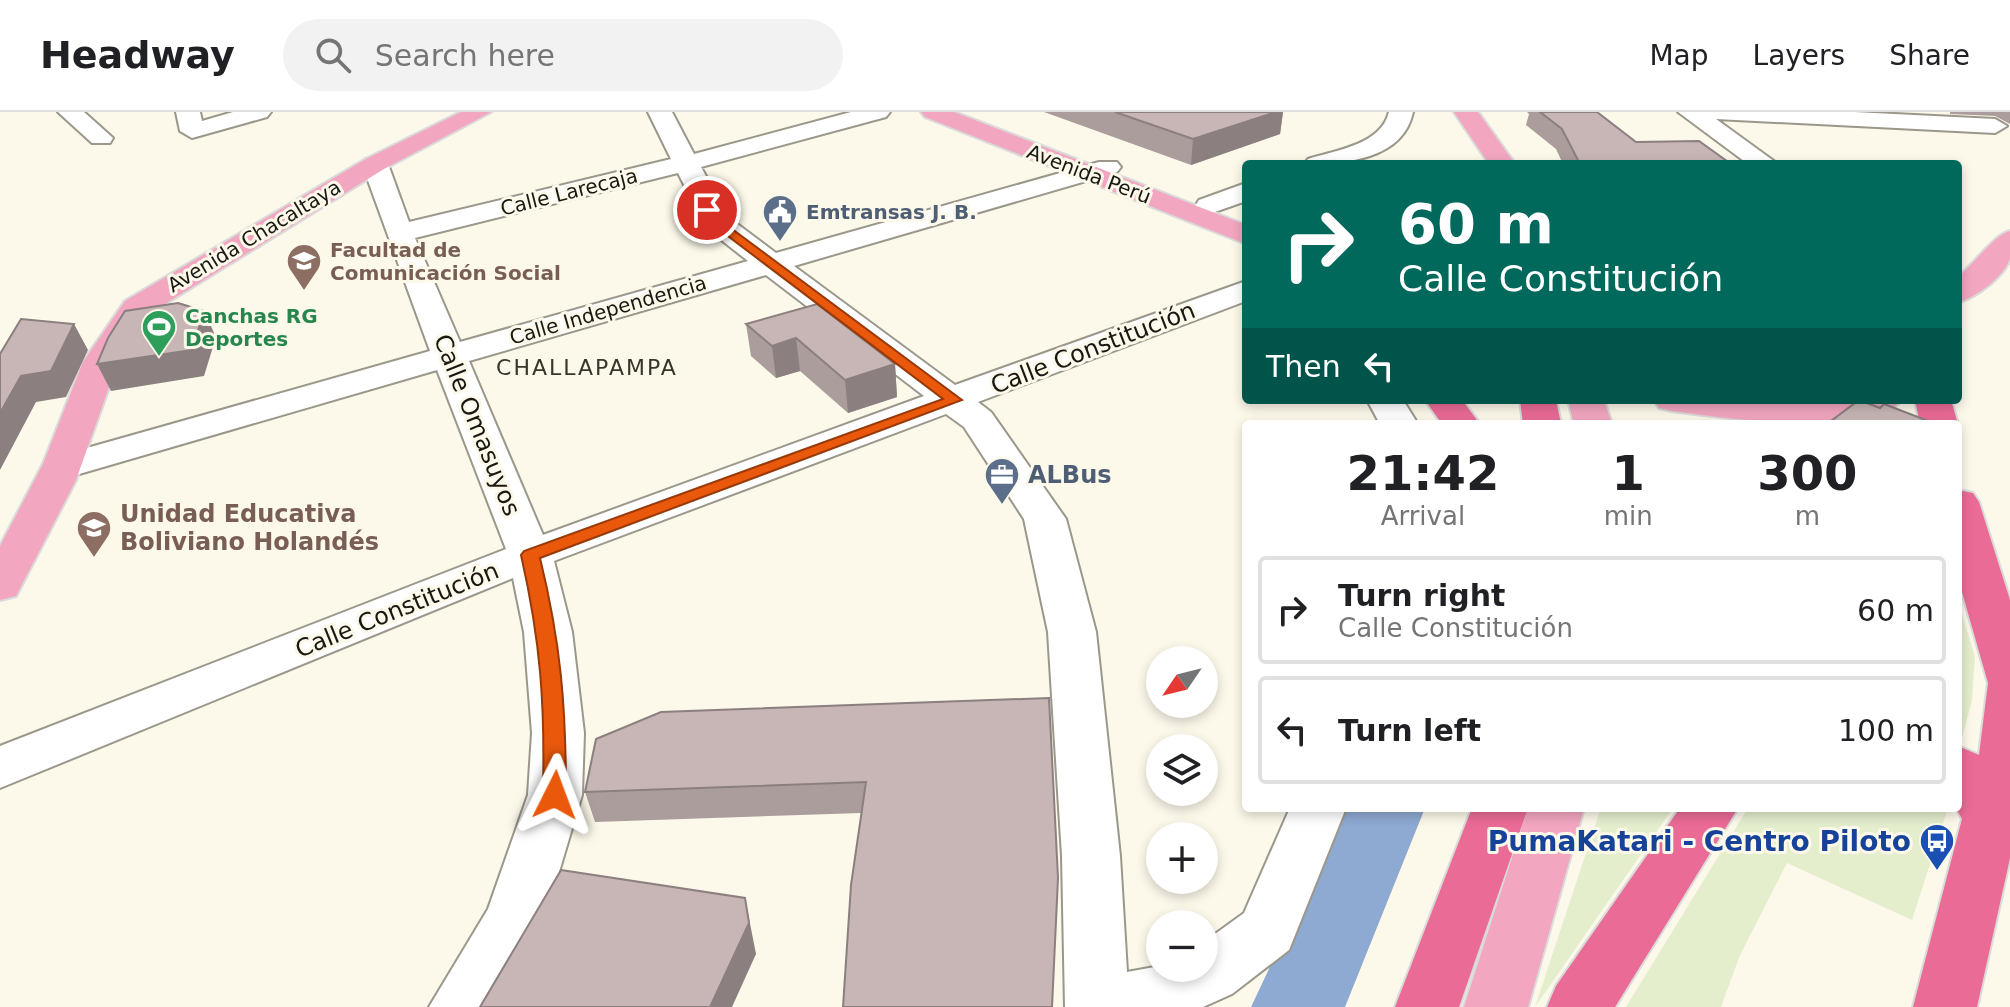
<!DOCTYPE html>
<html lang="en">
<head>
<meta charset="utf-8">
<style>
	body { margin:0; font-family:"DejaVu Sans",sans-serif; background:#f2f2f2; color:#202124; height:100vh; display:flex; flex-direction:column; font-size:30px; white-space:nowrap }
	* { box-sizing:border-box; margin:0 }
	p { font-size:26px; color:#757577 }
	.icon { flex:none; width:44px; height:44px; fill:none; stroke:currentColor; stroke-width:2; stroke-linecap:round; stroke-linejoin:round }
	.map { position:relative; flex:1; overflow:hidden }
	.side { position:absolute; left:1242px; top:308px; width:720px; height:392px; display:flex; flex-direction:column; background:#fff; border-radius:8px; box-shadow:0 4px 12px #0003 }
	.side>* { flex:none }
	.guide { position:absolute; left:1242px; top:48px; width:720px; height:244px; border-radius:8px; box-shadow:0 4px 12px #0003; background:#00695c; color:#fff; overflow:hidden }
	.needle { width:52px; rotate:235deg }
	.controls { position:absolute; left:1146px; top:534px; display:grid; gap:16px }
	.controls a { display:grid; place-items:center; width:72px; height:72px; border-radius:50%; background:#fff; box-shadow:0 4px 12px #0003; font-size:40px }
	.pin { position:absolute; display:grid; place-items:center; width:68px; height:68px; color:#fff; margin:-34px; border:4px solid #fff; border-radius:50%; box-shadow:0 2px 8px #0007 }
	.me { position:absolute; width:88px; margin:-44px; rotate:3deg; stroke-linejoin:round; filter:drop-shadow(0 0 6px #0008) }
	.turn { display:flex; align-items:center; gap:28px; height:168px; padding:0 24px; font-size:36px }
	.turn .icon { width:104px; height:104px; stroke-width:2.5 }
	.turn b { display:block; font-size:56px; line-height:68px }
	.then { display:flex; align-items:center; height:76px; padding:0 24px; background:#0003; gap:16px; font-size:30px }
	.eta { display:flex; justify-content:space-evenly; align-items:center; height:136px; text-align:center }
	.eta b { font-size:48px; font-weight:600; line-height:56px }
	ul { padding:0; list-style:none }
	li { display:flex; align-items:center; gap:24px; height:108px; margin:0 16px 12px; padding:0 8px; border:4px solid #e0e0e0; border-radius:8px }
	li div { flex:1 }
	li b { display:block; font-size:30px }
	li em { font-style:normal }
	header { display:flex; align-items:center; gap:48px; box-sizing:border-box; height:112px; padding:0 40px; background:#fff; border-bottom:2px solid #e0e0e0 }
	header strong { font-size:38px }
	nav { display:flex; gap:44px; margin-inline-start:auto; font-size:28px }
	.search { width:560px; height:72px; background:#f2f2f2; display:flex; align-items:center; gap:20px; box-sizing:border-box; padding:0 28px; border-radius:44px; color:#757577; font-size:30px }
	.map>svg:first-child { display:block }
	.green { fill:#e4eecd }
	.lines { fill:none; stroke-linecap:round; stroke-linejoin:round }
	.river { fill:#8ea9d2; fill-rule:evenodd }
	.minor-casing { stroke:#9b978a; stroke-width:4 }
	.major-casing { stroke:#dadad9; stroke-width:4 }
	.highway-casing { stroke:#dadad9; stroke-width:4 }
	.minor { fill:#fff; fill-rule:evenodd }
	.major { fill:#f2a6c0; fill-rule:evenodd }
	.highway { fill:#ea6b96; fill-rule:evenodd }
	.wall { fill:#ab9d9c }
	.shaded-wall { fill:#8b7f7f }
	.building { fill:#c7b6b5; stroke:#8b7f7f; stroke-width:2 }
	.route { fill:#ea580c; stroke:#983908; stroke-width:2 }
	.labels { text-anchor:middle; stroke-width:6; stroke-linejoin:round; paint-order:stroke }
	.far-street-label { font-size:20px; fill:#181712; stroke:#fcf8ea }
	.far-service-label { font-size:20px; font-weight:bold; fill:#4e5e75; stroke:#fcf8ea; text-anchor:start }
	.far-education-label { font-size:20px; font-weight:bold; fill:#785e54; stroke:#fcf8ea; text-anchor:start }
	.far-leisure-label { font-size:20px; font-weight:bold; fill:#27864d; stroke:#fcf8ea; text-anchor:start }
	.far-neighbourhood-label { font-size:22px; letter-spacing:2px; fill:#39352a; stroke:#fcf8ea }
	.street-label { font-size:24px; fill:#181712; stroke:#fcf8ea }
	.service-label { font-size:24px; font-weight:bold; fill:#4e5e75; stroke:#fcf8ea; text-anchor:start }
	.education-label { font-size:24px; font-weight:bold; fill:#785e54; stroke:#fcf8ea; text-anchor:start }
	.near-transit-label { font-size:28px; font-weight:bold; fill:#164399; stroke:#fcf8ea; text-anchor:end }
</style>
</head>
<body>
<header>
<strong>Headway</strong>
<div class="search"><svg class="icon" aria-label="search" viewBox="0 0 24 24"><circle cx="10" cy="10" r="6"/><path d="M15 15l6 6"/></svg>Search here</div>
<nav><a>Map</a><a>Layers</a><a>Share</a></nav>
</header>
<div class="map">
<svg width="2010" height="895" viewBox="0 0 2010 895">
	<rect width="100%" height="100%" fill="#fcf8ea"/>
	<!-- green -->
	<g class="green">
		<polygon points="1958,489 1975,545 1972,588 1962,626 1958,624"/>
		<polygon points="1601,696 1673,696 1535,895"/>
		<polygon points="1748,696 1948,696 1912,808 1787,751 1740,843 1721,895 1626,895"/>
	</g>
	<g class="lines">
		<!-- river -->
		<polygon class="river" points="1345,696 1425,696 1345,895 1251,895"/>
		<defs>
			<g id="minor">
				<polygon points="58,0 84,0 113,26 110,31 92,31"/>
				<polygon points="176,0 200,0 202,9 233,0 271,0 267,5 192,26 180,19"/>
				<path d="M648 0H672L694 42 851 0H890L886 5 701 55 728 105 776 141 1099 50H1117L1121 55 1117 60 794 154 955 273 1246 169V189L978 290 991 300 1066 407 1096 520 1120 744 1127 860 1160 854 1204 856V830L1244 801 1290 696H1346L1289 838 1232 882 1203 895H1065L1062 744 1048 520 1024 407 964 315 946 302 554 449 572 520 584 621 582 683 545 807 496 895H429L488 797 528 683 532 621 524 520 513 466 0 676V634L506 437 437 258 62 367 48 363 42 355 48 347 430 239 362 52 366 47H384L388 52 409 110 671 47ZM678 61 706 116 748 149 460 230 415 126ZM766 163 924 284 543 423 469 249Z"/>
				<path d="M1389 0H1413C1403 48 1344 52 1304 52L1308 47C1336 38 1381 33 1389 0Z"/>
				<polygon points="1678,0 1854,0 1995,7 2007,14 1995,21 1716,7 1778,52 1748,52"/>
				<polygon points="1246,71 1246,89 1209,102 1199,100 1195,94 1199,88"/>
				<polygon points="1367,288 1403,288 1418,312 1380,312"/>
			</g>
			<g id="major">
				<polygon points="461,0 491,0 384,57 147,203 118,250 76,368 16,484 0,488 0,434 43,352 83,250 125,189 366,47"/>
				<polygon points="921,0 954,0 1246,113 1246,132 925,5"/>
				<polygon points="1454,0 1478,0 1515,52 1489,52"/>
				<path d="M2010 119C2010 128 2010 137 2010 145 2007 163 1974 187 1958 190V165C1973 153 1994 123 2010 119Z"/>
				<polygon points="1568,288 1604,288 1612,312 1574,312"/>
				<path d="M1654 288 1787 291 1901 288C1873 329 1718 305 1672 299L1659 296Z"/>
				<polygon points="1528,696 1584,696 1528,895 1464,895"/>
			</g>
			<g id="highway">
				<polygon points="1425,288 1462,288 1480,312 1442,312"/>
				<polygon points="1520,288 1556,288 1561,312 1523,312"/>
				<polygon points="1915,288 1951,288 1958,312 1920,312"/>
				<polygon points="1958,378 1973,381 1979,390 2010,488 2010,746 1977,895 1913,895 1962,707 1956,696 1958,634 1979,643 1988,571 1958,466"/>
				<polygon points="1472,696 1528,696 1459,895 1395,895"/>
				<polygon points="1680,696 1738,696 1615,895 1547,895 1556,874"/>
			</g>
		</defs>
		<!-- minor casing -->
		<use href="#minor" class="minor-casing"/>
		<!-- major casing -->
		<use href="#major" class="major-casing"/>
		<!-- highway casing -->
		<use href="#highway" class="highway-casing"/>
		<!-- minor -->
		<use href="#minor" class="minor"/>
		<!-- major -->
		<use href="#major" class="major"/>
		<!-- highway -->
		<use href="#highway" class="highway"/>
	</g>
	<!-- wall -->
	<g class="wall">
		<polygon points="1044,0 1283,0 1280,22 1191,53"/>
		<polygon points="1527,0 1597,0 1636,30 1731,52 1563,52 1556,37 1526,13 1529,2"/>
		<polygon points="1950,0 2010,0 2010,12 1995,4 1950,2"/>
		<polygon points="746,212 895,252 897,285 848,301 800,259 776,266 751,244"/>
		<polygon points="1049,586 861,701 595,710 585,680"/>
	</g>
	<!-- shaded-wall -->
	<g class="shaded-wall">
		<polygon points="1276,0 1283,0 1280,22 1191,53 1193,27"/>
		<polygon points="204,199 216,225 204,264 111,279 97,252"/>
		<polygon points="74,212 88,238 66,285 36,290 0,358 0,301 21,264"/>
		<polygon points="796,226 800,259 776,266 772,234"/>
		<polygon points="895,252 897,285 848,301 845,268"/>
		<polygon points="745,786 756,842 732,895 710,895"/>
	</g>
	<!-- building -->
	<g class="building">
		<polygon points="1115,0 1276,0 1193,27"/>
		<polygon points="1540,0 1597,0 1636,30 1699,29 1731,52 1580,52 1562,17"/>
		<polygon points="178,191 204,199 192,238 97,252 108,226 125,199"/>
		<polygon points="817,192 895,252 845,268 796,226 772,234 746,212"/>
		<polygon points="21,207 74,212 51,259 21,264 0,301 0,242"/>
		<polygon points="1859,288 1880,296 1884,292 1936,312 1827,312"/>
		<polygon points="1049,586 1058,766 1052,895 843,895 851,773 866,670 585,680 596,627 661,600"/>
		<polygon points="561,758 745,786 749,811 710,895 480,895"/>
	</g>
	<!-- route -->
	<path class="route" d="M703 95H711L720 108 962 288 540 446C561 532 566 594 566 683L563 689H547L543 683C545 593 541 531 521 443L524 439 943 287 712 112Z"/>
	<!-- icons -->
	<defs>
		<symbol id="civic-pin" viewBox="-11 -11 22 30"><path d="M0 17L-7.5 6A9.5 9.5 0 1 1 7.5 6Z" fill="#5c6f8a" stroke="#fcf8ea"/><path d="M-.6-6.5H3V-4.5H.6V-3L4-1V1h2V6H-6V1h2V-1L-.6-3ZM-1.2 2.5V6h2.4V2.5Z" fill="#fff"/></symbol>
		<symbol id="university-pin" viewBox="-11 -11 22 30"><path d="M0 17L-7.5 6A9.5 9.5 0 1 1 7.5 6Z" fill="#8d6e63" stroke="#fcf8ea"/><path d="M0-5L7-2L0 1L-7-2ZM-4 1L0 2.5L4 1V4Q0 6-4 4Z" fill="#fff"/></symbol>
		<symbol id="stadium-pin" viewBox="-11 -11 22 30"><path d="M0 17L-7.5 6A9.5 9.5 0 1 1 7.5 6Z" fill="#2e9e5b" stroke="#fcf8ea"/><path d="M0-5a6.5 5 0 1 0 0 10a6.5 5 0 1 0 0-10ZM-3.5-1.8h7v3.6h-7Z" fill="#fff"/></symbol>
		<symbol id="office-pin" viewBox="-11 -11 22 30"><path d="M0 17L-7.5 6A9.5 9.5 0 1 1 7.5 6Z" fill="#5c6f8a" stroke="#fcf8ea"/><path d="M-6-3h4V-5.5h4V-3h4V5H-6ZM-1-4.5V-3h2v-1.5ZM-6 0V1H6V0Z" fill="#fff"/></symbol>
		<symbol id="school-pin" viewBox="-11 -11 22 30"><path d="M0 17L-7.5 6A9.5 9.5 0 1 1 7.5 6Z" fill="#8d6e63" stroke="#fcf8ea"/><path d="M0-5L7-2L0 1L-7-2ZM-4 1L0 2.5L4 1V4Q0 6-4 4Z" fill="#fff"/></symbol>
		<symbol id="bus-pin" viewBox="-11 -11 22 30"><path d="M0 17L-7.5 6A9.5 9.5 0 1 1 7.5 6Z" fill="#1a4fb4" stroke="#fcf8ea"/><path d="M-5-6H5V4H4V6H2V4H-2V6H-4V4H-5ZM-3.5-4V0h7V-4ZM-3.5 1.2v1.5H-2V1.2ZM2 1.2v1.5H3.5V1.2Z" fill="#fff"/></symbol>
	</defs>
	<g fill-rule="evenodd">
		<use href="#civic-pin" x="760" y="80" width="40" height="54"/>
		<use href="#university-pin" x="284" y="129" width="40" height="54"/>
		<use href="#stadium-pin" x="139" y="195" width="40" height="54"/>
		<use href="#office-pin" x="982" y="343" width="40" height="54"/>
		<use href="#school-pin" x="74" y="396" width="40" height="54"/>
		<use href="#bus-pin" x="1917" y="709" width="40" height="54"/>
	</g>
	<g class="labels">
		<!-- far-street labels -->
		<g class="far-street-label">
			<text transform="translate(1089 62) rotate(21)" y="7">Avenida Perú</text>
			<text transform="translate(569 80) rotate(-14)" y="7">Calle Larecaja</text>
			<text transform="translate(254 124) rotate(-31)" y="7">Avenida Chacaltaya</text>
			<text transform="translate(608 198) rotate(-16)" y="7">Calle Independencia</text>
		</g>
		<!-- far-service labels -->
		<g class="far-service-label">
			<text x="806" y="107">Emtransas J. B.</text>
		</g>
		<!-- far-education labels -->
		<g class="far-education-label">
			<text x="330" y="145">Facultad de<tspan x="330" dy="23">Comunicación Social</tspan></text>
		</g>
		<!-- far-leisure labels -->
		<g class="far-leisure-label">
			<text x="185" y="211">Canchas RG<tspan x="185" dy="23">Deportes</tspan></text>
		</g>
		<!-- far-neighbourhood labels -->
		<g class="far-neighbourhood-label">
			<text x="587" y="263">CHALLAPAMPA</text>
		</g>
		<!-- street labels -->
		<g class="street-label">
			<text transform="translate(1093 236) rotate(-21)" y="8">Calle Constitución</text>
			<text transform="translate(477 313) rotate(68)" y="8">Calle Omasuyos</text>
			<text transform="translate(397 498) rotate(-22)" y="8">Calle Constitución</text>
		</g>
		<!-- service labels -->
		<g class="service-label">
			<text x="1028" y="371">ALBus</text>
		</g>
		<!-- education labels -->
		<g class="education-label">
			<text x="120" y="410">Unidad Educativa<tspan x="120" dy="28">Boliviano Holandés</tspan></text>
		</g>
		<!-- near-transit labels -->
		<g class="near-transit-label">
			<text x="1911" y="739">PumaKatari - Centro Piloto</text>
		</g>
	</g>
</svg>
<div class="controls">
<a><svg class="needle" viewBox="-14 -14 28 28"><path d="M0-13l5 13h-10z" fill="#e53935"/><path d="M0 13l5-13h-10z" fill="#757577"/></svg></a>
<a><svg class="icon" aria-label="layers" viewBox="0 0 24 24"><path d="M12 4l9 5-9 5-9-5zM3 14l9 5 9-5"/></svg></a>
<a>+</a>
<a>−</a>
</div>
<div class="pin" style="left:707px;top:98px;background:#d93025"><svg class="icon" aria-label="arrive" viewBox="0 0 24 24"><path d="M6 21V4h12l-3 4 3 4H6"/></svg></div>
<svg class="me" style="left:555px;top:683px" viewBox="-20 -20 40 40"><path d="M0-17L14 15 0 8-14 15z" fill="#ea580c" stroke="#fff" stroke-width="4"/></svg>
<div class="guide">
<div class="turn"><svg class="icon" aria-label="right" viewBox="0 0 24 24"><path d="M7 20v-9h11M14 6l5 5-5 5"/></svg><div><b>60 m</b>Calle Constitución</div></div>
<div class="then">Then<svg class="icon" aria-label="left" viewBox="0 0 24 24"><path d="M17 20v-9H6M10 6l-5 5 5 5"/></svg></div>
</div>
<section class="side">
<div class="eta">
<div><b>21:42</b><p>Arrival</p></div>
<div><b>1</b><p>min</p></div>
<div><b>300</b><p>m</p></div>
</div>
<ul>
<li><svg class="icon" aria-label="right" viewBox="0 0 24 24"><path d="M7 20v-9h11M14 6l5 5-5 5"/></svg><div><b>Turn right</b><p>Calle Constitución</p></div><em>60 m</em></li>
<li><svg class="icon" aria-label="left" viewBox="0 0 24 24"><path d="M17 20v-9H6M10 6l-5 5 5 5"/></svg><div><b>Turn left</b></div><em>100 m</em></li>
</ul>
</section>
</div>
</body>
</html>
